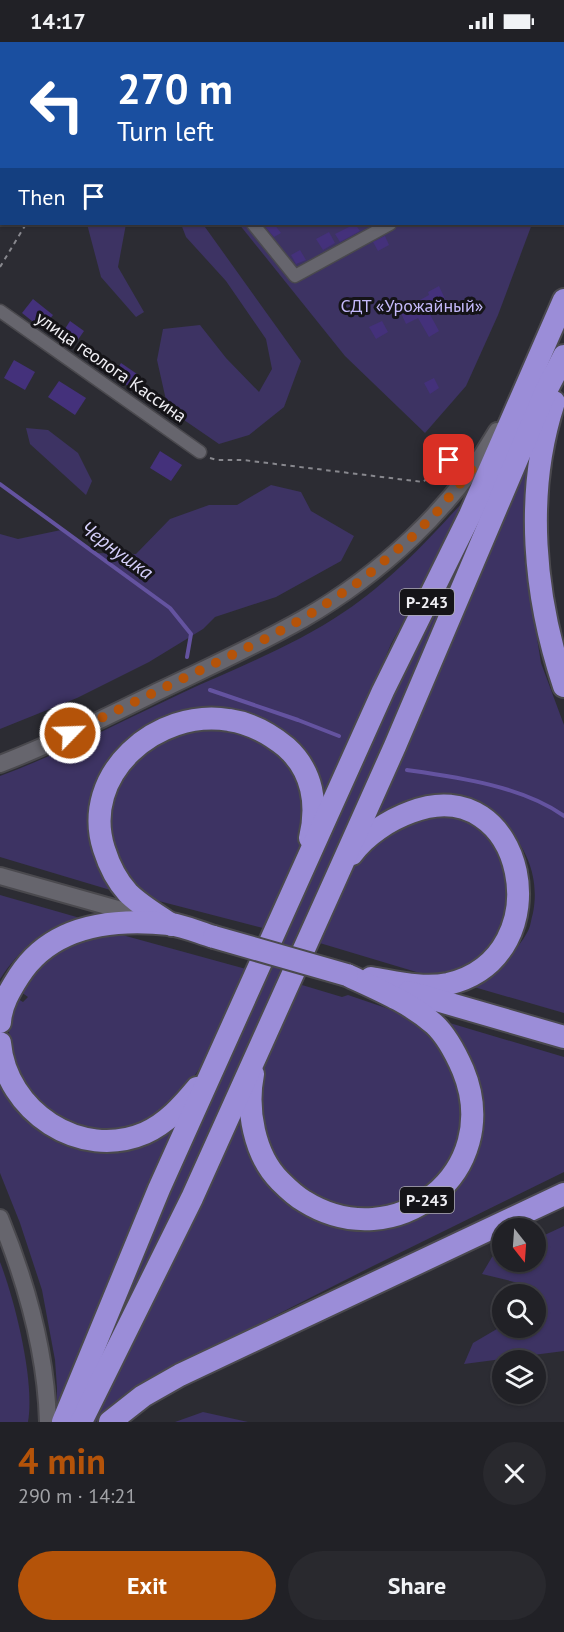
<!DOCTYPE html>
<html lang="en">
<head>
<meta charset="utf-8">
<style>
	body { margin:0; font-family:"PT Sans",sans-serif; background:#29292e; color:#f1f3f6; height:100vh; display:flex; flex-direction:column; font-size:22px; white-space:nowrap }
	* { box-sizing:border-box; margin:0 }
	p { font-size:20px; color:#a2a3a7 }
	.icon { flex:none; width:33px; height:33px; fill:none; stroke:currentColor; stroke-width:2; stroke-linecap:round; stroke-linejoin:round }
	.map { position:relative; height:1380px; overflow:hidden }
	.details { display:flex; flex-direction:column; background:#212126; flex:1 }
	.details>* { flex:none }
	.guide { position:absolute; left:0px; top:0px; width:564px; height:183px; box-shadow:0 2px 4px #0004,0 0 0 2px #3e3e43; background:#1a4fa0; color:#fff; overflow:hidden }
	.needle { width:39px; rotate:163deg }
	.buttons { position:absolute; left:492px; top:1176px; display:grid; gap:12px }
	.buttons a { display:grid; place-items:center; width:54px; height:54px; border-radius:50%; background:#212126; box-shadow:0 2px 4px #0004,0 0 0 2px #3e3e43; font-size:30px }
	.pin { position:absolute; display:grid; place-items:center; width:51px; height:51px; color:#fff; margin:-26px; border-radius:12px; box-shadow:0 3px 9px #0006 }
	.me { position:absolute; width:66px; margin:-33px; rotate:66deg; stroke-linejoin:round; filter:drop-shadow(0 0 4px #0008) }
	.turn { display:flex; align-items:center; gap:21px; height:126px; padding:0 18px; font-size:27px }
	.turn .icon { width:78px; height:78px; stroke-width:2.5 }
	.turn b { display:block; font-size:42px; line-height:51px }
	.then { display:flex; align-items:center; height:57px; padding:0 18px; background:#0003; gap:12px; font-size:22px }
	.round { display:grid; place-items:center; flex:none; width:63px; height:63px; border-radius:32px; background:#29292e }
	.summary { display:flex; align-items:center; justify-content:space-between; height:102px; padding:0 18px }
	h1 { font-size:36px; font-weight:700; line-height:45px; color:#b45309 }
	.action { display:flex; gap:12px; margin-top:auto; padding:12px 18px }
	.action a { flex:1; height:69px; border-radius:36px; background:#b45309; color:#fff; font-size:24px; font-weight:700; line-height:69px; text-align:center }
	.action a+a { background:#29292e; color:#f1f3f6 }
	.status { display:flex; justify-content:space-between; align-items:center; height:42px; padding:0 30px; background:#212126; direction:ltr }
	.status svg { height:16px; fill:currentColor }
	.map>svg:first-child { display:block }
	.green { fill:#3d3363 }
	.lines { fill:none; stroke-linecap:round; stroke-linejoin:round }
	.stream { stroke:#6453a0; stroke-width:4 }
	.building { fill:#44317b }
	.street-casing { stroke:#4a494e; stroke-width:15 }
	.secondary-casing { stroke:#4a494e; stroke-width:20 }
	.highway-casing { stroke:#4a494e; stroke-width:26 }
	.path { stroke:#88888e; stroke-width:2; stroke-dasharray:4.5 4.5; stroke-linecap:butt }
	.street { stroke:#66656d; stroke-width:12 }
	.secondary { stroke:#66656d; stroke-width:16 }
	.highway { stroke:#9b8dd8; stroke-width:22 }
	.highway-bridge-casing { stroke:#4a494e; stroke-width:26; stroke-linecap:butt }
	.highway-bridge { stroke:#9b8dd8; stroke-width:22 }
	.route { stroke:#b45309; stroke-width:10; stroke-dasharray:0 18 }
	.labels { text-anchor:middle; stroke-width:6; stroke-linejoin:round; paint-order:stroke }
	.shield { fill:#151418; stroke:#aeadb2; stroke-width:1.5 }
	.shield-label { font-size:16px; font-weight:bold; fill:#f0eff4 }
	.park-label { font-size:18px; fill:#c4b9fa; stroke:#151418 }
	.street-label { font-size:18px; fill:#f0eff4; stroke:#151418 }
	.water-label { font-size:20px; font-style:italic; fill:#d4cef9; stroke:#151418 }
</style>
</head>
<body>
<div class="status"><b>14:17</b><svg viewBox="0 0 49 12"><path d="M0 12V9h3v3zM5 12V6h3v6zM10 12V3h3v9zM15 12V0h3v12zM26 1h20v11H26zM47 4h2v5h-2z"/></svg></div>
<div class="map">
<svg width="564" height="1380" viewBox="0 0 564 1380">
	<rect width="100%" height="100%" fill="#2c2c33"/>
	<!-- green -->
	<g class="green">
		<polygon points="176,0 564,0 564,97 563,101 562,2 173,2"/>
		<polygon points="87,182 126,182 118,225 144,270 136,275 101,235"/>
		<polygon points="181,182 201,182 205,185 301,319 284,365 249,393 219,402 168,367 157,318 163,287 200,283 226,316 259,350 272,327 266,297 226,239 186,195"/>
		<polygon points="239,182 532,182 498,273 466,344 425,391 345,314"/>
		<polygon points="26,386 48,388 78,411 92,439 86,453 30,402"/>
		<path d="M529 416 524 515 541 621 564 683V971L474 945C495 928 515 913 528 889 531 883 531 877 533 871 542 825 516 785 478 762L363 793Z"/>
		<polygon points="271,443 301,450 311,469 354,494 341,519 276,555 215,575 203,587 149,620 77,656 0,687 0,492 18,497 61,488 93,511 136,512 170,477 209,463 237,463"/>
		<path d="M476 446 391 602 320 768 303 714 204 670 104 733 117 850 0 815V734C62 711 122 679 182 651 236 626 294 604 344 570 394 537 435 490 476 446Z"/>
		<polygon points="449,546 423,619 200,1120 108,1302 148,1192 407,619"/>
		<polygon points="191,686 240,687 285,714 304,751 304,797 267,887 151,857 118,827 109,796 113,747 148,705"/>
		<polygon points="422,771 478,779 512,820 501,904 451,933 423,932 313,899 351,825 361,812"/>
		<path d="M0 853 80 876C44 884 20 907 0 937Z"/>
		<polygon points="115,891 246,927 201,1024 189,1042 175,1059 146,1079 129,1086 86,1089 66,1083 28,1052 11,1011 9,989 12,974 18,957 23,960 28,955 21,950 54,910 75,898"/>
		<polygon points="302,943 342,955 348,953 395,969 427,987 449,1017 463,1068 459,1098 441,1132 413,1156 380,1167 344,1166 305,1148 290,1134 275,1114 265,1094 259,1070 261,1028"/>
		<path d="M443 979 564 1015V1130L371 1225 154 1335 128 1351 96 1380H92L241 1079C246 1098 250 1117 261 1134 275 1156 298 1172 322 1180 332 1183 343 1187 353 1187 444 1195 512 1109 474 1024 467 1007 454 994 443 979Z"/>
		<path d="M0 1045C44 1116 108 1129 178 1084L56 1380 57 1346 55 1318 42 1248 20 1181 0 1131Z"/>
		<polygon points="564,1184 564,1309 464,1322 473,1301 502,1284 536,1286 536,1269 546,1264 535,1245 482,1232 492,1215 502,1210 502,1220 536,1220 536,1197"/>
		<path d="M0 1220C15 1259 35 1339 28 1380H0Z"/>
		<polygon points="203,1370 248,1380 175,1380"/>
	</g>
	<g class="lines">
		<!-- stream -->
		<g class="stream">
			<polyline points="0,442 170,566 191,592 187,615"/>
			<polyline points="210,648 298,678 339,694"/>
			<path d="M407 728C456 735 523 744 564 774"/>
		</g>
	</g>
	<!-- building -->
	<g class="building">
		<polygon points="263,182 274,182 281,191 274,195"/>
		<polygon points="355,182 360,189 340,200 335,192"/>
		<polygon points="329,190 335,201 323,208 316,197"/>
		<polygon points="385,194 389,203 378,209 373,200"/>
		<polygon points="300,208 306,218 296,222 291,213"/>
		<polygon points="439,244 445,257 427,267 439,289 429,295 418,276 406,282 400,269 429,253 428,250"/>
		<polygon points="33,257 53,273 42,287 22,271"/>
		<polygon points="70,279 84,289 75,302 61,293"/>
		<polygon points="382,279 388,290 376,297 369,285"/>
		<polygon points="14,318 35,330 25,348 4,336"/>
		<polygon points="121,321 137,332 128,344 113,334"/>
		<polygon points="434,336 439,346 430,352 424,341"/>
		<polygon points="59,339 86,356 75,373 48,355"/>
		<polygon points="160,409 182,423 171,439 150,426"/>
	</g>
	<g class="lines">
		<defs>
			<g id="street">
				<polyline points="300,2 303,0"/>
				<polyline points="506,2 508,0"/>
				<polyline points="0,56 2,58"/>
				<polyline points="253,182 295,234 390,182"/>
				<polyline points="0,269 200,410"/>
			</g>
			<g id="secondary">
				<path d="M0 722C55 701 108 674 161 648 209 625 257 603 303 577 381 532 452 467 497 389"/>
				<polyline points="0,834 146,875"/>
				<path d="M0 1176C27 1242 46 1309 48 1380"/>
			</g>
			<g id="highway">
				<path d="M554 360C524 451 534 555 564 644"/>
				<path d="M352 812C366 793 389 778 411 770 525 726 564 915 448 942 422 947 396 940 371 936"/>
				<path d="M172 883C157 873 140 863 128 851 116 838 109 823 104 807 80 732 157 666 229 678 250 681 270 692 286 705 313 729 318 763 310 796"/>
				<polyline points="409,950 564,995"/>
				<path d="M0 980C1 963 10 948 19 934 52 882 114 876 170 882 185 884 200 891 214 895"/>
				<path d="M0 1001C6 1069 80 1119 145 1091 167 1081 182 1064 197 1046"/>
				<path d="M253 1032C246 1067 254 1113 280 1139 287 1146 295 1154 304 1159 395 1216 505 1130 463 1028 456 1012 447 994 434 982 409 960 377 947 347 933"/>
				<polyline points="63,1380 159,1147 383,649 470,473 564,258"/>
				<polyline points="81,1380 192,1156 336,836 395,704 546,349 564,314"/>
				<polyline points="110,1380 143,1354 180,1333 564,1152"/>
			</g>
		</defs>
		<!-- street casing -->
		<use href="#street" class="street-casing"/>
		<!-- secondary casing -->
		<use href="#secondary" class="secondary-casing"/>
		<!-- highway casing -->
		<use href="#highway" class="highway-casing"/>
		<!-- path -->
		<g class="path">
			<polyline points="41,0 42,2"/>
			<polyline points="0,225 26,182"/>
			<path d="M210 416 217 418H243L423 440C434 431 448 413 464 416"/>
		</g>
		<!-- street -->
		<use href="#street" class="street"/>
		<!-- secondary -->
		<use href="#secondary" class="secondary"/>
		<!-- highway -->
		<use href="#highway" class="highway"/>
		<defs>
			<polyline id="highway-bridge" points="214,895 347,933"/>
		</defs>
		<!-- highway-bridge casing -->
		<use href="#highway-bridge" class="highway-bridge-casing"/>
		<!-- highway-bridge -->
		<use href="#highway-bridge" class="highway-bridge"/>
	</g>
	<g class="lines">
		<!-- route -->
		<polyline class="route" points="70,691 263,598 304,576 335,556 363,537 413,494 436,471 477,421 460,414 449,418"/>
	</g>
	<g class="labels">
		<!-- shield labels -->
		<g class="shield">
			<rect x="400" y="547" width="54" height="26" rx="4.5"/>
			<rect x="400" y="1145" width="54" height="26" rx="4.5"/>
		</g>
		<g class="shield-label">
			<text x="427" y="566">Р-243</text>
			<text x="427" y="1164">Р-243</text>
		</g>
		<!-- park labels -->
		<g class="park-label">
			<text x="412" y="270">СДТ «Урожайный»</text>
		</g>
		<!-- street labels -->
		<g class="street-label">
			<text transform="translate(111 325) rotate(35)" y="6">улица геолога Кассина</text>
		</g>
		<!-- water labels -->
		<g class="water-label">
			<text transform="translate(117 508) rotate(36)" y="7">Чернушка</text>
		</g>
	</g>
</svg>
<div class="buttons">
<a><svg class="needle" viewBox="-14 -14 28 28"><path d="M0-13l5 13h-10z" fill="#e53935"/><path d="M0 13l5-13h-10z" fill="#a2a3a7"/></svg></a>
<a><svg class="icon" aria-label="search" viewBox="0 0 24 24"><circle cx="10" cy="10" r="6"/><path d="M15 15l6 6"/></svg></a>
<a><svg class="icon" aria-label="layers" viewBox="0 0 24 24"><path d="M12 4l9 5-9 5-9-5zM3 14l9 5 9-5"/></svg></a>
</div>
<div class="pin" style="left:449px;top:418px;background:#d93025"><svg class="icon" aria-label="arrive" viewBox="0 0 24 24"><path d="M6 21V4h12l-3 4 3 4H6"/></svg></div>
<svg class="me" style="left:70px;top:691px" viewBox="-20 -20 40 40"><circle r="17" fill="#b45309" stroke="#fff" stroke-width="3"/><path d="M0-11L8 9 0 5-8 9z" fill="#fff"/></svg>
<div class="guide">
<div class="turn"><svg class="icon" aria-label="left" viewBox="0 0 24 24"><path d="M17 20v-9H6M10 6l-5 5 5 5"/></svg><div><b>270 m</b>Turn left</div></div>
<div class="then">Then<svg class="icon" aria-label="arrive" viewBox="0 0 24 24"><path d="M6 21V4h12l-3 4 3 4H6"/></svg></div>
</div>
</div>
<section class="details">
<div class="summary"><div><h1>4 min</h1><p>290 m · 14:21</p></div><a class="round"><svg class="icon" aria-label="close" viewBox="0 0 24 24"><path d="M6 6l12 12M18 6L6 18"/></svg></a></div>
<div class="action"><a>Exit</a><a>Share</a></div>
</section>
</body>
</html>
